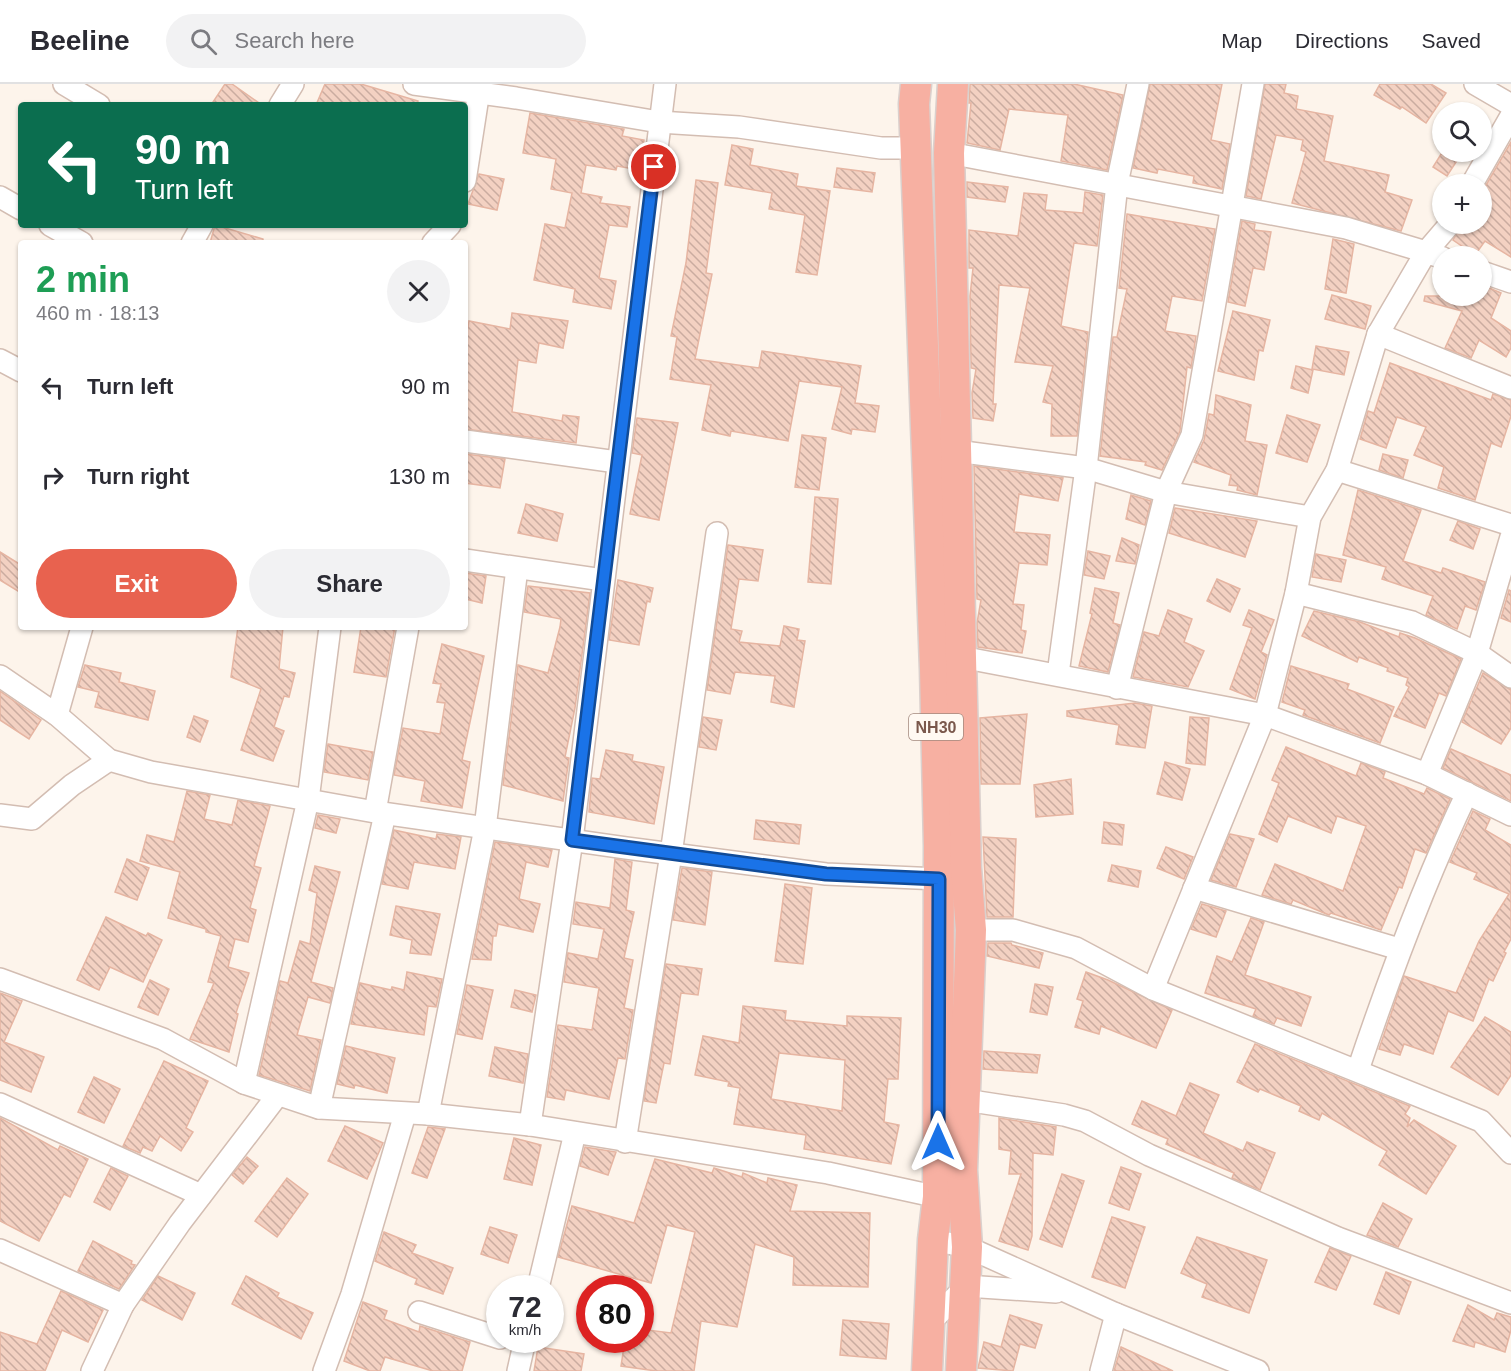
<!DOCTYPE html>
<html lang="en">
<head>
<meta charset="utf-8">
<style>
	body { margin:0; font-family:Helvetica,sans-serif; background:#f2f2f3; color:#2b2b33; height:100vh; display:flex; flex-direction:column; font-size:22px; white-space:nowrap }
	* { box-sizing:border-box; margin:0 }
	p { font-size:20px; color:#7c7c81 }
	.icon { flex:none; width:33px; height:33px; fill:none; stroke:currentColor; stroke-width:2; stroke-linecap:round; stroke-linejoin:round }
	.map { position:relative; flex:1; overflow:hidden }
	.side { position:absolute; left:18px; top:156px; width:450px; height:390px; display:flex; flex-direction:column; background:#fff; border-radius:6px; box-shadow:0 2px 4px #0004 }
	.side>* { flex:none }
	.top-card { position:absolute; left:18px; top:18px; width:450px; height:126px; border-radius:6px; box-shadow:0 2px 4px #0004; background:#0b6e4f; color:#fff; overflow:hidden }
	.fabs { position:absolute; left:1432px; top:18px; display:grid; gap:12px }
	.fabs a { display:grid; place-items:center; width:60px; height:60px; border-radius:50%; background:#fff; box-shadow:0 2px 4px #0004; font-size:30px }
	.speed { position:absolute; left:486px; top:1191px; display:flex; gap:12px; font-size:30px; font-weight:700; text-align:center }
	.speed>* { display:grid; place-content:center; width:78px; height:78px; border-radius:50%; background:#fff; box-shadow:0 2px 4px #0004; line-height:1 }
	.speed small { font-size:15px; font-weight:400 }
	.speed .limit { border:9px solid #d22; background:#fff; color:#111 }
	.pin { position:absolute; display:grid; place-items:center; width:51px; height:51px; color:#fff; margin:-26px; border:3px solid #fff; border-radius:50%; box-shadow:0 2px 6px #0007 }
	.me { position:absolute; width:66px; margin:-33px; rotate:0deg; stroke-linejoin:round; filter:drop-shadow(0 0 4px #0008) }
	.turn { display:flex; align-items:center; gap:21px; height:126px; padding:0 18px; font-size:27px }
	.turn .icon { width:78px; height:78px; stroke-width:2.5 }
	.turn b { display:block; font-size:42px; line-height:51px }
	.round { display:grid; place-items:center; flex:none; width:63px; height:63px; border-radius:32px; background:#f2f2f3 }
	.overview { display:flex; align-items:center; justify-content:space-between; height:102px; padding:0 18px }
	h1 { font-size:36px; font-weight:800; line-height:45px; color:#1e9e55 }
	.primary-button { display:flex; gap:12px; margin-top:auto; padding:12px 18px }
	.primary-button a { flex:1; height:69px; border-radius:36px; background:#e8624f; color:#fff; font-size:24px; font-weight:800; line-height:69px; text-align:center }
	.primary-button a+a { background:#f2f2f3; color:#2b2b33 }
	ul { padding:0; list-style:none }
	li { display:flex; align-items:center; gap:18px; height:90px; padding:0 18px }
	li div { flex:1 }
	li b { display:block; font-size:22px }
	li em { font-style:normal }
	header { display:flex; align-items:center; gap:36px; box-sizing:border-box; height:84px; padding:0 30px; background:#fff; border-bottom:2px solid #e1e1e2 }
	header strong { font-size:28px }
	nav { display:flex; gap:33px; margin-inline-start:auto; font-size:21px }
	.search { width:420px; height:54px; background:#f2f2f3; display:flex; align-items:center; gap:15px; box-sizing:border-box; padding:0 21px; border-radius:33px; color:#7c7c81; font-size:22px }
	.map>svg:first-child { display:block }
	.building { fill:url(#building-back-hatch); stroke:#e6b5a2; stroke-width:1.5; fill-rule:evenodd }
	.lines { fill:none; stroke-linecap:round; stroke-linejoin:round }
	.minor-casing { stroke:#d3bdb2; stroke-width:24 }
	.highway-casing { stroke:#dad0cd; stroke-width:33 }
	.minor { stroke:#fff; stroke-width:21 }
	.highway { stroke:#f7b0a2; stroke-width:30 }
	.route-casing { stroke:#114b97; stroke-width:15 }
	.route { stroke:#1a73e8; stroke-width:10 }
	.labels { text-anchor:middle; stroke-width:4.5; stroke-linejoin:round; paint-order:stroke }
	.shield { fill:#fff9f2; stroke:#a2887e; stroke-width:1.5 }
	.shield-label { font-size:16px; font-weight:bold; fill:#7a584c }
</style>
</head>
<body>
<header>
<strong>Beeline</strong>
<div class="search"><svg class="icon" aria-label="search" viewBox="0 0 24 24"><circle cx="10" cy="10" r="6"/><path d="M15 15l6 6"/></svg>Search here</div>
<nav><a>Map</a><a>Directions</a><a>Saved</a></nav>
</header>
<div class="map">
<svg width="1511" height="1287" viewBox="0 0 1511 1287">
	<defs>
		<pattern id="building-back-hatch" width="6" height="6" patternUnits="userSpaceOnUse" patternTransform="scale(1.5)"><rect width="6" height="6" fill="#f3d1c2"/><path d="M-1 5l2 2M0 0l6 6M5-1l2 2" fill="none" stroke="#caaca0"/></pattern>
	</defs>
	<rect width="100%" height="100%" fill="#fdf4eb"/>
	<!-- building -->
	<g class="building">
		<polygon points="225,0 232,0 262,21 211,21"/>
		<polygon points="325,0 361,0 418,17 417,21 316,21"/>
		<polygon points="970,0 1074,0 1123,11 1107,86 1061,77 1068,31 1009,25 1000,66 967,59 971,19 969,19"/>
		<polygon points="1150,0 1222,0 1211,56 1230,60 1222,105 1193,99 1194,92 1158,85 1157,89 1133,84"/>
		<polygon points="1265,0 1286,0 1284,9 1298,12 1296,25 1333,32 1324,77 1389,91 1385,108 1412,116 1401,147 1292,119 1306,68 1301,66 1303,56 1276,51 1261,115 1246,112"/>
		<polygon points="1380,0 1431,0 1446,9 1426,39 1402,23 1400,25 1374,11"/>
		<polygon points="530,29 624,45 622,52 644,56 639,86 617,82 616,86 586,81 581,109 602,113 600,119 630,123 627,143 609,141 599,194 616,197 611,225 573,218 575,205 534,196 545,140 565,144 572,109 551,105 556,75 523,69"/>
		<polygon points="1511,58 1511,173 1485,157 1475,171 1453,156 1462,140 1482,140 1482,108"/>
		<polygon points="732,61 753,65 750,81 798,90 796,102 830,107 817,191 796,188 805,131 769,125 772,109 725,101"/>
		<polygon points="1443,67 1458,75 1447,92 1433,83"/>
		<polygon points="837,84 875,89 872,108 834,103"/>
		<polygon points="479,90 504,95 497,126 468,120"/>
		<polygon points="696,96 718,99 706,189 712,190 695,275 759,284 762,267 861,282 855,319 879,322 875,348 852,345 851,350 832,345 842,303 799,297 788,357 731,347 730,352 702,346 711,301 670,295 677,253 671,252 686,179"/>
		<polygon points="967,98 1008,103 1005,118 967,113"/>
		<polygon points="1085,108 1103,111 1097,162 1074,159 1061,242 1088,248 1077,352 1051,352 1052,320 1043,318 1053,282 1015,278 1030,204 999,201 993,320 996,320 993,337 973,334 972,309 976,285 971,284 970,212 973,184 969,184 969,146 1018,152 1024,109 1047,111 1045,126 1083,129"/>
		<polygon points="1127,130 1215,145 1202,217 1172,212 1165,247 1196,252 1191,284 1187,283 1180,347 1162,386 1145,381 1146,378 1100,372 1113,253 1117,253 1127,205 1119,204"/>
		<polygon points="1242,137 1255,140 1254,146 1271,148 1264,186 1253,184 1245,222 1228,218"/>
		<polygon points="215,141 263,155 263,159 210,159"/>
		<polygon points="1333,155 1354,160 1346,209 1325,205"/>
		<polygon points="1482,201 1501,209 1491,234 1511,247 1511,264 1506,273 1479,256 1471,274 1445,264 1462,227 1424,217 1425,212 1482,212"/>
		<polygon points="1332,211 1371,222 1365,245 1325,235"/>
		<polygon points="1233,227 1270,236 1263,267 1259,266 1254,296 1218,287"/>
		<polygon points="512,229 568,237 563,264 539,259 536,279 518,276 512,328 562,337 563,331 579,333 576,359 465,345 465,258 469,237 510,245"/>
		<polygon points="1316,262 1349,268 1344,291 1312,285"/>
		<polygon points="1390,279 1491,316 1493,310 1511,316 1511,332 1501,363 1491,359 1475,416 1438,404 1444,383 1414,371 1426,343 1397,333 1386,364 1360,355 1368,327 1374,329"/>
		<polygon points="1296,282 1313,286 1308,309 1291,304"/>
		<polygon points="1216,311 1251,321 1245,357 1267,361 1257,411 1237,406 1238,402 1229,401 1231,391 1194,378 1204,356 1209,330 1214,331"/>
		<polygon points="1287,331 1320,341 1307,378 1276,369"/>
		<polygon points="637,334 678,339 659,436 630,430 642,371 632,369"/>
		<polygon points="802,351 826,354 819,406 795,403"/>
		<polygon points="465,370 505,375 500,404 465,399"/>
		<polygon points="1383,370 1408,376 1403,394 1379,386"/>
		<polygon points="974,382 1063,394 1058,417 1019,410 1014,448 1050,451 1047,481 1019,479 1013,520 1024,521 1021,546 1026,547 1022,569 978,563 977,539 981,516 977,515"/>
		<polygon points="1358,406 1421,426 1403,477 1441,489 1443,484 1485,498 1476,526 1465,522 1457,545 1426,531 1433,512 1382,495 1386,483 1343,471"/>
		<polygon points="1131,411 1151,417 1145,441 1126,435"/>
		<polygon points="815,413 838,415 831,500 808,498"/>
		<polygon points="526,420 563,430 557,457 518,449"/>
		<polygon points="1175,424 1257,437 1245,473 1169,449"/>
		<polygon points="1458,437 1480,445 1473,465 1450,456"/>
		<polygon points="1122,454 1139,461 1135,480 1116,477"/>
		<polygon points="728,461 763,466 758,497 739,495 731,545 742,547 739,558 780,562 784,542 799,545 797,556 805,557 794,623 771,618 775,592 735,588 730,610 707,606"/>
		<polygon points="1088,467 1110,472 1104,495 1084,491"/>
		<polygon points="0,468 21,481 21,509 0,496"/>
		<polygon points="1316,470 1346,476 1341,498 1312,493"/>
		<polygon points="465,489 486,492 482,519 465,515"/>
		<polygon points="1217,495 1240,505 1230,528 1207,517"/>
		<polygon points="618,496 653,504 650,518 647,517 639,561 609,556"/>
		<polygon points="528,502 590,509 575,624 565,673 569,674 563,717 503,701 518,581 548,589 560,543 561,535 524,528"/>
		<polygon points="1095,504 1119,509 1113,539 1120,541 1108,588 1079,582 1092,530 1090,529"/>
		<polygon points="1509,506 1511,507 1511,538 1501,534"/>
		<polygon points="1168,526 1192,535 1184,558 1204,567 1188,603 1133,593 1144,548 1159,552"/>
		<polygon points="1249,526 1274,536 1261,568 1267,571 1255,615 1230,605 1252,544 1243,541"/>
		<polygon points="1314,527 1360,538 1399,553 1400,549 1415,554 1461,575 1446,612 1439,609 1425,644 1394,632 1409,603 1406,601 1408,594 1387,587 1388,584 1359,573 1357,578 1302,552"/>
		<polygon points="238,543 283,543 279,585 295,589 289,613 284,612 274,643 284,647 273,677 241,666 261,605 231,593"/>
		<polygon points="361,543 395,543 386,593 354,588"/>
		<polygon points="442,560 484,572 462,676 470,678 462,724 421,717 425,697 394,691 403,644 440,650 445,619 437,618 441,600 433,599"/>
		<polygon points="85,581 121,589 119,598 155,607 148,636 95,623 99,608 78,603"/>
		<polygon points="1291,582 1349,600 1347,605 1394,623 1380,659 1303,631 1305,626 1282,618"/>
		<polygon points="1483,589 1511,606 1511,644 1501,660 1462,638"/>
		<polygon points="0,607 41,636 29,655 0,636"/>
		<polygon points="1135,619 1152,622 1145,664 1116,660 1119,641 1067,632 1067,627"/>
		<polygon points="1027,630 1020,700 981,700 980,634"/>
		<polygon points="194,632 208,637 200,658 187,653"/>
		<polygon points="703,633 722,636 716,666 699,663"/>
		<polygon points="1190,633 1209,634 1205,681 1186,679"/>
		<polygon points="328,660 373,668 368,696 324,688"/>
		<polygon points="1286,663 1356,692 1361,679 1385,688 1383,694 1424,710 1427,704 1450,715 1426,769 1415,765 1402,804 1399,803 1381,846 1331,829 1329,831 1293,816 1291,820 1262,811 1275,780 1343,807 1366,742 1337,732 1331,749 1288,732 1277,758 1259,750 1279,699 1272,696"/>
		<polygon points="1451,665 1511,691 1511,717 1443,684"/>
		<polygon points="606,666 633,671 632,677 664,683 654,740 589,728 592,694 600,695"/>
		<polygon points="1165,678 1190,685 1182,716 1157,710"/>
		<polygon points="1071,695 1073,730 1036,733 1034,701"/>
		<polygon points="187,707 210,711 204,735 232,741 238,716 270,722 254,782 261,784 250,824 256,826 248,858 235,855 228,883 249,889 236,929 238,930 229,968 190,955 214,899 208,898 221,852 206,848 206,845 168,834 180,788 140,777 147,751 174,758"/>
		<polygon points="1473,727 1490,735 1485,746 1511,761 1511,855 1504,868 1506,869 1493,897 1489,895 1473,937 1448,927 1433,970 1404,960 1400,971 1379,965 1404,892 1456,909 1479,857 1509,810 1474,795 1477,789 1450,778"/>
		<polygon points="318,731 340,735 336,749 315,744"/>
		<polygon points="756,736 801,741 799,760 754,755"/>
		<polygon points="1104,738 1124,741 1122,761 1102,759"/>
		<polygon points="394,746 436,755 437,750 461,753 455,785 414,778 408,805 382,800"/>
		<polygon points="1230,750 1254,755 1236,803 1211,796"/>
		<polygon points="983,753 1016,755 1013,833 987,833"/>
		<polygon points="495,758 552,766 548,783 526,778 519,815 540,820 533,848 498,840 496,852 493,852 491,876 472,875"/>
		<polygon points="1166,763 1193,773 1184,795 1157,784"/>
		<polygon points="127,775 149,784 137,816 115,808"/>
		<polygon points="615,775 632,778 626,826 634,828 624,874 633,876 624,924 633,926 625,975 618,974 609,1015 566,1006 564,1016 547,1013 558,941 592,946 599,904 564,898 568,869 598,875 604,845 573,840 576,818 610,824"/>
		<polygon points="1112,781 1141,787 1138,803 1108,797"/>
		<polygon points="315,782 340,788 311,898 333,904 330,919 308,913 297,951 321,956 310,1007 259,991 280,897 288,899 300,857 310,860 317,809 309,806"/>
		<polygon points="682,784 712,788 705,841 673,836"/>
		<polygon points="785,800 812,804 803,880 775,877"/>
		<polygon points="1202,820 1226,827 1216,853 1191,845"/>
		<polygon points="396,822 440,830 431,871 410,869 412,856 390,851"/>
		<polygon points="106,833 146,852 148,849 162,856 143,898 110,883 99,906 77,896"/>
		<polygon points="1251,834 1264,838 1245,891 1311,913 1301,942 1277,934 1274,940 1253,932 1256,925 1205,909 1217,872 1232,878"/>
		<polygon points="988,859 1011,859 1012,861 1043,869 1039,884 987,872"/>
		<polygon points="666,880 702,885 698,911 681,909 670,980 664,979 656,1019 644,1017"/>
		<polygon points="407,888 442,895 436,923 428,922 424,951 351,940 360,899 391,906 392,903 404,906"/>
		<polygon points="1086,888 1108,896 1172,926 1156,964 1101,942 1099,950 1075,943 1083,917 1077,915"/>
		<polygon points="150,896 169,905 158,931 138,923"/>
		<polygon points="1035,900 1053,903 1047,931 1030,928"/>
		<polygon points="467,901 493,906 482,955 457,950"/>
		<polygon points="515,906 536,911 532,928 511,923"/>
		<polygon points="0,909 22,917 4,958 44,973 31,1008 0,996"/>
		<path d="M743 922 786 927 785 936 847 942V932L901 934 898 995H888L884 1038 899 1041 891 1080 804 1065 806 1051 734 1040 740 1004 728 1002 729 998 695 991 703 952 739 959ZM779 969 845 976 842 1027 771 1015Z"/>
		<polygon points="1485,933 1511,948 1511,991 1498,1011 1451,983"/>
		<polygon points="1255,960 1410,1022 1405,1030 1410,1034 1407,1043 1414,1036 1456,1062 1426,1110 1379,1081 1387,1067 1322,1029 1319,1036 1299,1027 1301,1022 1260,1005 1258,1008 1237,998"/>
		<polygon points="346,962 395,974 387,1009 355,1001 354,1004 337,1000"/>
		<polygon points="495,963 528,970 523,999 489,992"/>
		<polygon points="984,967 1040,971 1037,989 983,985"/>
		<polygon points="164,977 208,997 186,1044 193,1048 181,1067 160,1052 152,1067 143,1063 140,1069 123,1062"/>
		<polygon points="94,993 120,1005 104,1039 78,1028"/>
		<polygon points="1190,999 1219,1011 1203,1049 1243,1067 1247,1058 1275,1069 1260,1106 1232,1094 1234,1089 1166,1060 1168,1055 1132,1040 1142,1017 1176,1032"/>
		<polygon points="0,1034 58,1066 60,1062 88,1075 70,1113 64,1110 39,1157 0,1137"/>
		<polygon points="999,1034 1056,1043 1053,1071 1033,1069 1032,1152 1028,1166 999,1157 1021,1090 1009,1090 1011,1067 999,1065"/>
		<polygon points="345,1042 383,1059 367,1095 328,1077"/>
		<polygon points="428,1043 445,1045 427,1094 412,1089"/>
		<polygon points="514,1054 541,1061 532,1101 504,1095"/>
		<polygon points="585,1063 616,1068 608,1091 580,1082"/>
		<polygon points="247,1073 258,1082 243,1100 232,1091"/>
		<polygon points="655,1075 712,1089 714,1084 742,1093 743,1089 767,1099 768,1094 797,1101 790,1127 870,1129 868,1203 793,1201 794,1173 755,1160 737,1243 701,1237 694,1287 656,1287 621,1282 625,1256 640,1256 640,1245 671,1249 695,1148 667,1141 651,1199 558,1173 572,1122 634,1139"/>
		<polygon points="1121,1083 1141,1090 1129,1126 1109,1119"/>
		<polygon points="111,1084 128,1092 110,1126 94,1118"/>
		<polygon points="1062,1090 1084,1097 1062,1163 1040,1155"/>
		<polygon points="287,1094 308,1110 277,1153 255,1137"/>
		<polygon points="1383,1119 1412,1135 1398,1163 1367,1151"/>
		<polygon points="1112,1133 1145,1143 1125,1204 1092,1193"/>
		<polygon points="490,1143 517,1151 508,1179 481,1170"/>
		<polygon points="384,1148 416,1161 412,1169 453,1184 443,1210 415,1200 417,1195 375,1177"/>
		<polygon points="1197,1153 1267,1176 1249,1229 1202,1213 1207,1200 1181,1189"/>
		<polygon points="93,1157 132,1177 131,1180 135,1181 119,1205 78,1187"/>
		<polygon points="1330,1164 1351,1172 1336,1206 1315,1198"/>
		<polygon points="1386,1188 1411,1198 1399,1230 1374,1220"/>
		<polygon points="158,1192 195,1209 182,1236 142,1216"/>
		<polygon points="246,1192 279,1209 277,1213 313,1229 301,1255 232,1220"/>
		<polygon points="61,1207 103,1226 88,1258 62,1246 45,1287 0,1287 0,1248 37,1260"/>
		<polygon points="363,1218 387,1227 384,1235 419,1248 420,1242 470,1258 462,1287 433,1287 385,1273 380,1287 370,1287 344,1277"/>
		<polygon points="1468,1221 1494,1236 1497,1229 1511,1233 1511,1246 1505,1268 1475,1258 1474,1263 1453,1257"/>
		<polygon points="1010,1231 1042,1241 1035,1264 1020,1260 1013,1287 978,1284 984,1258 1001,1263"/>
		<polygon points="843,1236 889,1240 886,1275 840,1271"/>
		<polygon points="538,1263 584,1270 581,1287 534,1287"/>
		<polygon points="1121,1263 1173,1287 1114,1287"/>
	</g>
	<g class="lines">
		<defs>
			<g id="minor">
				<polyline points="64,0 99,21"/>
				<polyline points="414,0 516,14 659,38 739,43 881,64 916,64"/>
				<polyline points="1475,0 1511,21"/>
				<polyline points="280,21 293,0"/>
				<polyline points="949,69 1346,144 1426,168 1450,140"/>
				<polyline points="465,97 480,0"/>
				<polyline points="1472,100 1511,32"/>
				<polyline points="0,113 21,125"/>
				<polyline points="50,141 82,159"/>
				<polyline points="192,159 202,141"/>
				<polyline points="433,159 450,141"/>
				<polyline points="1482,188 1511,198"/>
				<polyline points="1378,250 1511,304"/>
				<polyline points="0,276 21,287"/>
				<polyline points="465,357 617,378"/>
				<polyline points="956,367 1086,384 1166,408 1310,433"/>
				<polyline points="1337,386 1511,441"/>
				<polyline points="465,476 603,496"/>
				<polyline points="1296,509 1412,538 1477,569 1511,593"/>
				<polyline points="961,573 1265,631 1427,690 1511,731"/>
				<polyline points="1058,590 1086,384 1117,100 1138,0"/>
				<polyline points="0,592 57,631 109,676 151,688 375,728 626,764 826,790 939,795"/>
				<polyline points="1117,604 1166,408 1192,351 1253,0"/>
				<polyline points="57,631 82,543"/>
				<polyline points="1427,690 1477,569 1511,453"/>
				<polyline points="375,728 408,543"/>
				<polyline points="0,731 32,735 72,701 109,676"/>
				<polyline points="1194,804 1399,865"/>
				<polyline points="971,846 1013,846 1076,864 1153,905 1481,1037 1511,1069"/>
				<polyline points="0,895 163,955 244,999 319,1024 428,1030 530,1041 828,1089 938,1113"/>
				<polyline points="1153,905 1265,631 1296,509 1310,433 1337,386 1378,250 1426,168 1443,174"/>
				<path d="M1358 986C1390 891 1424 799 1467 709"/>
				<polyline points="244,999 308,716 330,543"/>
				<polyline points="965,1016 1064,1031 1085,1037 1149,1071 1338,1154 1511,1219"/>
				<polyline points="0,1020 201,1111"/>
				<polyline points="319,1024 385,730"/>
				<polyline points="428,1030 485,744 517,484"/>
				<polyline points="530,1041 572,756 665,0"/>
				<polyline points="625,1058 671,770 717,449"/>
				<polyline points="933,1156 967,1163 1116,1230 1258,1287"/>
				<polyline points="0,1166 123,1221"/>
				<polyline points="538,1204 575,1049"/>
				<polyline points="419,1228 500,1254"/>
				<polyline points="929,1240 966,1202 1056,1208"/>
				<polyline points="92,1287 123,1221 180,1139 277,1012"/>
				<polyline points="324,1287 352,1210 405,1030"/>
				<polyline points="518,1287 525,1256"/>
				<polyline points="1101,1287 1116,1230"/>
			</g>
			<g id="highway">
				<polyline points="916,0 914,20 935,585 939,762 938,1113 933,1156 927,1287"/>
				<polyline points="953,0 949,69 966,784 971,846 962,1086 967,1163 961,1287"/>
			</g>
		</defs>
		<!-- minor casing -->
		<use href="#minor" class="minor-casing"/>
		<!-- highway casing -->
		<use href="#highway" class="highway-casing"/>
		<!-- minor -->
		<use href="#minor" class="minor"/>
		<!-- highway -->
		<use href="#highway" class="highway"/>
	</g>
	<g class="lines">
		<defs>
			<polyline id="route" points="654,83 572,756 826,790 939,795 938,1058"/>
		</defs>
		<!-- route casing -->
		<use href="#route" class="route-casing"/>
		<!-- route -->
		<use href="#route" class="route"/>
	</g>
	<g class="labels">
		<!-- shield labels -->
		<rect class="shield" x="909" y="630" width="54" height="26" rx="4.5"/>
		<g class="shield-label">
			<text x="936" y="649">NH30</text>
		</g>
	</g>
</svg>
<div class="fabs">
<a><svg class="icon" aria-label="search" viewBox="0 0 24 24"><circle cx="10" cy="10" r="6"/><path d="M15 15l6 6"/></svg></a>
<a>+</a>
<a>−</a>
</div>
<div class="speed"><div>72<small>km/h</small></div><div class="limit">80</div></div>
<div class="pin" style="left:654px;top:83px;background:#d93025"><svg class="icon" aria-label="arrive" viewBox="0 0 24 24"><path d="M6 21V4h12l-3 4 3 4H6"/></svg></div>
<svg class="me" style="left:938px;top:1058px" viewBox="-20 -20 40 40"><path d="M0-17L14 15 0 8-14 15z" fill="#1a73e8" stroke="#fff" stroke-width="4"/></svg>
<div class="top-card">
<div class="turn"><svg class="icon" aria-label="left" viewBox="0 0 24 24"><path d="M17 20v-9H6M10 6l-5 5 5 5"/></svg><div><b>90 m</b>Turn left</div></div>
</div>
<section class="side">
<div class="overview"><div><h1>2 min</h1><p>460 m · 18:13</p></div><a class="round"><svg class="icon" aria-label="close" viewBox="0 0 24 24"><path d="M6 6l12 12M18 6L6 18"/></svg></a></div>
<ul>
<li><svg class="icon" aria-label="left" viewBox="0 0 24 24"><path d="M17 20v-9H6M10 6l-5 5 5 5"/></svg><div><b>Turn left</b></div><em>90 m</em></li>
<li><svg class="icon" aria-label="right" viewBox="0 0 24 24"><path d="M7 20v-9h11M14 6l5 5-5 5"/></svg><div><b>Turn right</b></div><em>130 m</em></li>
</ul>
<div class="primary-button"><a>Exit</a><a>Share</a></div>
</section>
</div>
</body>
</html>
